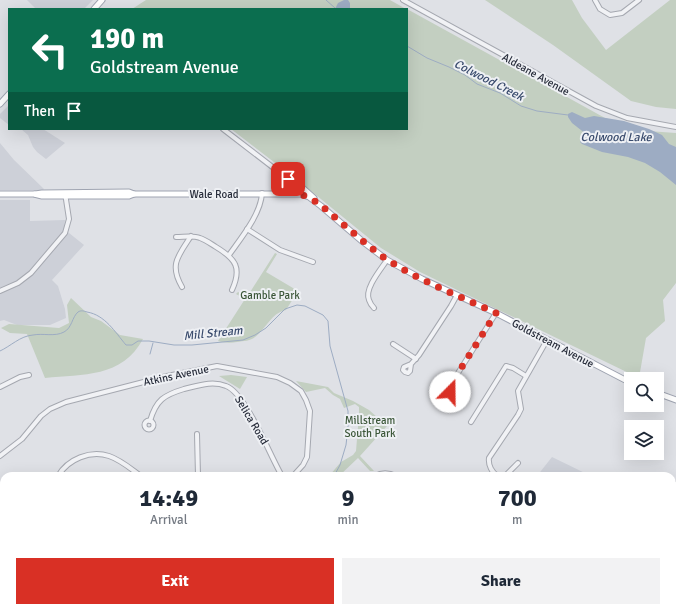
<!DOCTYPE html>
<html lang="en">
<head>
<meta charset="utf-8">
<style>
	body { margin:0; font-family:Signika,sans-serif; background:#f2f2f3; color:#1f2937; height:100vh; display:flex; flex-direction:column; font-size:15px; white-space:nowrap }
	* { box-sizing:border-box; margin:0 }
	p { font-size:13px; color:#747a83 }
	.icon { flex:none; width:22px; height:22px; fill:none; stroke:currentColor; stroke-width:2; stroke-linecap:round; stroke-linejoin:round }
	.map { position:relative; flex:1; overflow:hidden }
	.panel { position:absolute; left:0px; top:472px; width:676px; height:140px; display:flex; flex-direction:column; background:#fff; border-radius:12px 12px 0 0; box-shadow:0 4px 16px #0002 }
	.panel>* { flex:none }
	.top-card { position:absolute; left:8px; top:8px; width:400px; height:122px; border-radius:0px; box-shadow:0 4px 16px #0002; background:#0b6e4f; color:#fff; overflow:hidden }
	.controls { position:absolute; left:624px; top:372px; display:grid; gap:8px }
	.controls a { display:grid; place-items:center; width:40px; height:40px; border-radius:0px; background:#fff; box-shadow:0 4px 16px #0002; font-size:20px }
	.pin { position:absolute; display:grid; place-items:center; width:34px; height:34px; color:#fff; margin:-17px; border-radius:8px; box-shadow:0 2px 6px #0006 }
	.me { position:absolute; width:44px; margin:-22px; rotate:22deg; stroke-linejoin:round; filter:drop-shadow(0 0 3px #0008) }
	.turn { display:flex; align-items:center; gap:14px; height:84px; padding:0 16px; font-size:18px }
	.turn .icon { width:52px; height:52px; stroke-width:2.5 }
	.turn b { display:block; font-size:28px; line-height:34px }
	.then { display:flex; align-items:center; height:38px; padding:0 16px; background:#0003; gap:8px; font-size:15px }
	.eta { display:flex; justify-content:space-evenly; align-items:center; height:68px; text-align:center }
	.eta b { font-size:24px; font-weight:700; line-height:28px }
	.primary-button { display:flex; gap:8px; margin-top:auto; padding:8px 16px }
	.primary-button a { flex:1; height:46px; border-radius:0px; background:#d93025; color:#fff; font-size:16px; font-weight:700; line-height:46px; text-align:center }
	.primary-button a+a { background:#f2f2f3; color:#1f2937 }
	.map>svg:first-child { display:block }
	.built { fill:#cdd0d8 }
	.green { fill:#c3cfc1 }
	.water { fill:#9dacc3 }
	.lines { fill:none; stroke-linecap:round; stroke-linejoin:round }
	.stream { stroke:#9dacc3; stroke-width:1 }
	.minor-casing { stroke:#a5a8b0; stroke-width:6 }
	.major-casing { stroke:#9fa4b1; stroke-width:7 }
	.minor { stroke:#f1f2f5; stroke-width:4 }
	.major { stroke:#fff; stroke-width:5 }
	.route { stroke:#d93025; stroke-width:7; stroke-dasharray:0 12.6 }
	.labels { text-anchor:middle; stroke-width:4; stroke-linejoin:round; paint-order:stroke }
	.street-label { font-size:11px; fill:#292e3c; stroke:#eef0f4 }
	.park-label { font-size:11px; fill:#3b5638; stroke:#eef0f4 }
	.water-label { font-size:12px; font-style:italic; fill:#384a6c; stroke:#eef0f4 }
</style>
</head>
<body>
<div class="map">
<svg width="676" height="612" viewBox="0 0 676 612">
	<rect width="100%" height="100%" fill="#dfe1e6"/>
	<!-- built -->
	<g class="built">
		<polygon points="27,0 93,0 84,9 36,9"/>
		<polygon points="8,106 9,107 9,125 0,118 0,114"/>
		<polygon points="21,129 43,129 65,143 46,159 37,152 33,147 28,135"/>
		<polygon points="0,143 14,160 44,189 43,190 0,190"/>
		<polygon points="0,200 30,200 30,221 65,220 64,229 84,245 52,280 58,286 65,309 66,318 50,325 17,325 4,320 0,321"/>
		<polygon points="552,457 591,476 537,476"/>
	</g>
	<!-- green -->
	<g class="green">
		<polygon points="146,0 390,0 406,9 132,9"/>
		<polygon points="485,0 572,0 582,18 606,50 670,0 676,0 676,109 656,107 631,101 553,45"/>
		<polygon points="407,9 605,118 648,131 676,133 676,283 663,300 665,321 646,338 639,378 420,272 381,248 300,182 231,129 407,129"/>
		<path d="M275 253 277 254 266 272 298 291 286 310C271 313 266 329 255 337 251 341 243 341 237 342 231 343 224 343 218 341L245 299 236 294 238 292 247 297Z"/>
		<path d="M71 298 91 317 101 321 120 335 143 339C122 378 83 374 45 378L27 334 10 333 1 328 9 324 59 328 69 323 67 305Z"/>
		<polygon points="231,375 247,377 240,389 219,376"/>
		<polygon points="296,381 328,387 334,393 353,401 369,410 387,426 360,456 374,471 370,471 358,458 339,476 329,476 341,462 353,455 356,451 359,415 359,407 355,404 344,408 340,399 333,395 325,388 306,392"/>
		<polygon points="78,608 116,608 114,612 77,612"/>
		<polygon points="336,608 413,608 412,612 333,612"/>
	</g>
	<!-- water -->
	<g class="water">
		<polygon points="344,0 348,0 350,3 350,9 335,9 338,3"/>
		<polygon points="572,112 585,118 594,116 624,121 649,129 662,135 669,144 676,147 676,185 660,172 645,163 628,157 602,152 582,144 580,142 581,139 586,134 572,123 568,117 568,114"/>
	</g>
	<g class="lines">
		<!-- stream -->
		<g class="stream">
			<polyline points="326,0 335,8"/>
			<polyline points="407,46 427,58 449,67 465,75 477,84 500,93 521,106 537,111 568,115"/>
			<path d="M0 351C11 346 20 336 33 335 43 333 55 337 64 332 72 328 72 317 78 312 81 310 84 311 87 312 105 315 115 332 126 345H132L138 341H149L174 345H192L243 340 255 335 266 328 285 309 297 305 305 306 323 315 328 321 330 346 348 411V427L346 445 340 465 334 476"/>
			<polyline points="150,354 153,343"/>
			<polyline points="418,608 418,612"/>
		</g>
		<defs>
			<g id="minor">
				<polyline points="403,0 596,106 627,118 676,127"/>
				<polyline points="595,0 600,9 610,15 622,13 639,0"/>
				<polyline points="223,129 288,179 293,185 295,193"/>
				<polyline points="247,229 280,250 313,262"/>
				<path d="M176 237C184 237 193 235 200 238 206 240 211 244 216 247 236 259 242 268 232 290"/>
				<path d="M229 255C241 238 261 214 262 193"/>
				<path d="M182 287C169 265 178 256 191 236"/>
				<polyline points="0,291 18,283 31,273 65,233 69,219 65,193"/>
				<path d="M374 308C372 306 370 303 369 300 364 289 381 269 387 260"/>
				<polyline points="393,344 416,359"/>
				<polyline points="411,364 410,371 408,373 405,372 403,370 404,367 411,364 419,355 451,306 457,295"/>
				<polyline points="451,384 443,387 441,390 442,393 447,394 450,392 451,384 496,313"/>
				<polyline points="0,387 20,377 29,375"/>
				<circle cx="149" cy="425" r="4.5"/>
				<path d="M150 421C156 400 164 395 184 389 197 386 212 380 226 386 246 393 270 456 282 476"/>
				<polyline points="471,422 506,366 513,368 526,376"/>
				<polyline points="197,434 198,476"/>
				<polyline points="0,456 22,439 41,416 50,409 66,402 167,376 217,366 277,377 290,383 301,391 306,400 310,411 307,457 303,465 293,476"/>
				<path d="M58 476C68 459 90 450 109 456 121 460 131 469 141 476"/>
				<path d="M375 476C382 472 388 472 396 476"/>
				<path d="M498 476C492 473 488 465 489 458L518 415 521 409 518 391 547 340"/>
				<polyline points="505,476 518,463"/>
				<polyline points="0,487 4,493"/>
				<polyline points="672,489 676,484"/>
				<polyline points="672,538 676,538"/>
				<polyline points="197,608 197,612"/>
				<polyline points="556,608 556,612"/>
				<polyline points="622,608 629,612"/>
				<polyline points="333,609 333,608"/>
				<polyline points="57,612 57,608"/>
				<polyline points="135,612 138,611 147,612"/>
				<polyline points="174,612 175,608"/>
				<polyline points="223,612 223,608"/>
				<polyline points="264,612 266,608"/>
				<polyline points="308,612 309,608"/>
				<polyline points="496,612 497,608"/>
			</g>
			<g id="major">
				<polyline points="94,9 102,0"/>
				<polyline points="0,104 9,94"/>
				<polyline points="283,174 296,182 314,198"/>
				<polyline points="283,175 288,184 287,193"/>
				<polyline points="0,194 34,194 42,196 129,196 134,194 300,194 309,197 321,206 362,241 387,260 422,279 496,313 631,383"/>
				<polyline points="35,194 42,193 129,192 134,194"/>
				<polyline points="657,393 676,400"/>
			</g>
		</defs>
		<!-- minor casing -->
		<use href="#minor" class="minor-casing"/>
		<!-- major casing -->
		<use href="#major" class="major-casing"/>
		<!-- minor -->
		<use href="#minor" class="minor"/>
		<!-- major -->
		<use href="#major" class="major"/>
	</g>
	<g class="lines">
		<!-- route -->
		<path class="route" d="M288 179 293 185 295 193C313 196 325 209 338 220 354 233 369 247 386 259 420 281 459 296 496 313L451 384 450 392"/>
	</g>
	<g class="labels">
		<!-- street labels -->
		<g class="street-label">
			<text transform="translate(536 74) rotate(29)" y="4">Aldeane Avenue</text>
			<text x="214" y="198">Wale Road</text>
			<text transform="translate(553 343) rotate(28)" y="4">Goldstream Avenue</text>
			<text transform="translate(176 375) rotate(-12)" y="4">Atkins Avenue</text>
			<text transform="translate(252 420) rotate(59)" y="4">Selica Road</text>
		</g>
		<!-- park labels -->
		<g class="park-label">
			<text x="270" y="299">Gamble Park</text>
			<text x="370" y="424">Millstream<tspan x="370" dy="13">South Park</tspan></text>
		</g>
		<!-- water labels -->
		<g class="water-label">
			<text transform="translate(489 80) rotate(27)" y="4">Colwood Creek</text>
			<text x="616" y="141">Colwood Lake</text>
			<text transform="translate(213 333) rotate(-6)" y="4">Mill Stream</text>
		</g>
	</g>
</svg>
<div class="controls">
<a><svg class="icon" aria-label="search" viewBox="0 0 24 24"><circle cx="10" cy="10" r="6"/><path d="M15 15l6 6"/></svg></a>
<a><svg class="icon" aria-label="layers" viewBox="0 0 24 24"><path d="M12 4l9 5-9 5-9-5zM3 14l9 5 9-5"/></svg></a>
</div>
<div class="pin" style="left:288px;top:179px;background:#d93025"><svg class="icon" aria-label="arrive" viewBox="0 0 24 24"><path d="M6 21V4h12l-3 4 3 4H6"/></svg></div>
<svg class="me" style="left:450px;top:392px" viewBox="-20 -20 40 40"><circle r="19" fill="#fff"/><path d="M0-13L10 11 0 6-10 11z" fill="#d93025"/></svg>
<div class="top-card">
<div class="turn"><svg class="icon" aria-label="left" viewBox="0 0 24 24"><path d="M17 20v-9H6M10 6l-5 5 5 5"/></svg><div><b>190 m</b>Goldstream Avenue</div></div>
<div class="then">Then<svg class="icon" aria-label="arrive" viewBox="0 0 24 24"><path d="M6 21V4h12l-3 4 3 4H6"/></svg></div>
</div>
<section class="panel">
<div class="eta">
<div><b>14:49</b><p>Arrival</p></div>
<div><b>9</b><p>min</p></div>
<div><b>700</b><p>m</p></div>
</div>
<div class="primary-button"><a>Exit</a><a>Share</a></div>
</section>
</div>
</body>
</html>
